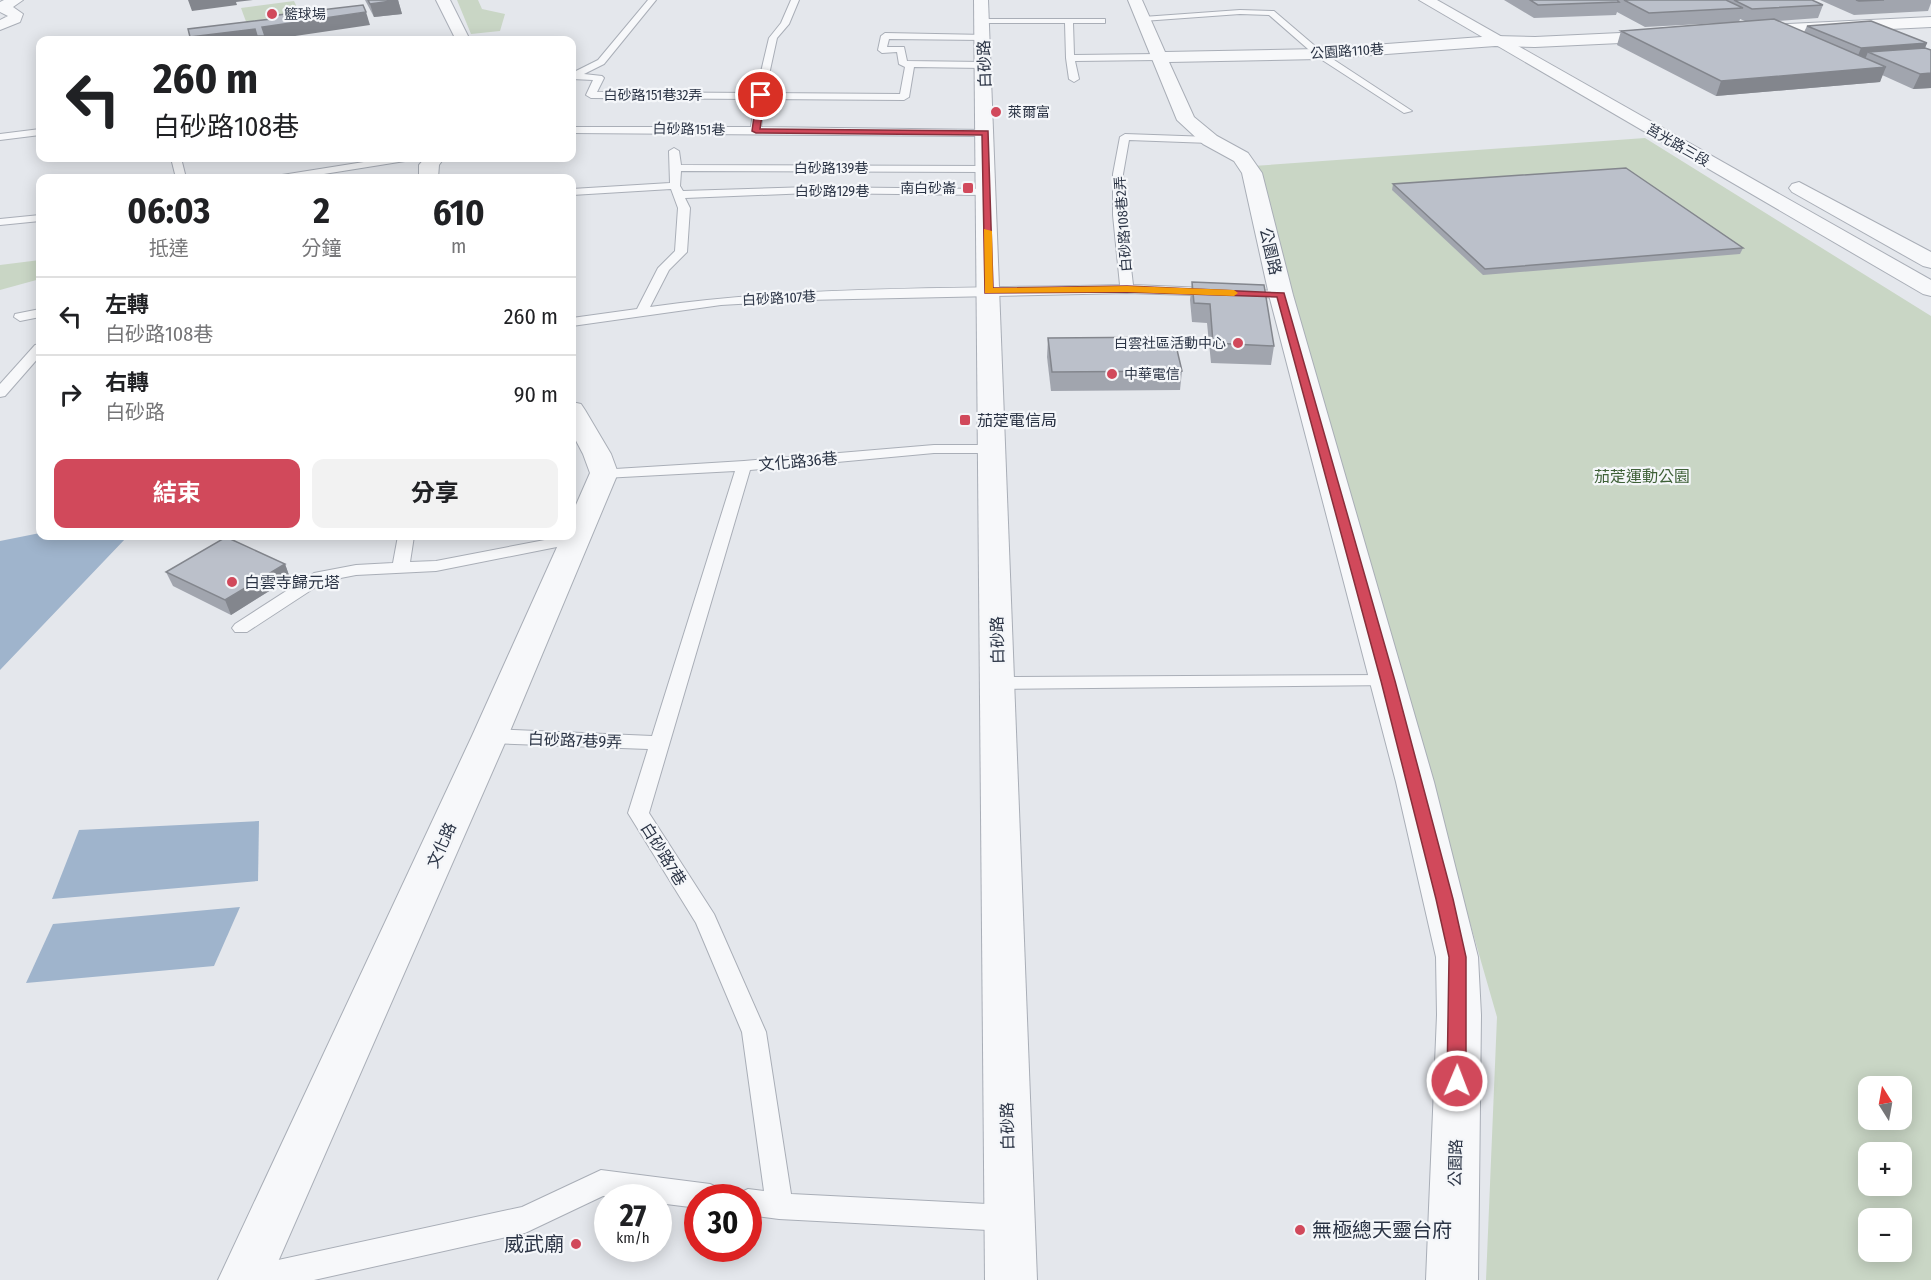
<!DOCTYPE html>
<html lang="zh-TW">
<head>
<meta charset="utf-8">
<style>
	body { margin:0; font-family:"Fira Sans Condensed","Noto Sans TC",sans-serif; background:#f2f2f2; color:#202124; height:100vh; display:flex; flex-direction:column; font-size:22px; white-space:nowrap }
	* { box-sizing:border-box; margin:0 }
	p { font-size:20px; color:#757577 }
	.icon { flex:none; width:33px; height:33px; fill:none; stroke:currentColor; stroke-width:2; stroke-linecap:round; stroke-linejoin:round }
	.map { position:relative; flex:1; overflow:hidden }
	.details { position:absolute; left:36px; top:174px; width:540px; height:366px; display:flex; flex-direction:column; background:#fff; border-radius:12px; box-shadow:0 3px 15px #0003 }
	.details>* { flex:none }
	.top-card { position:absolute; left:36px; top:36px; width:540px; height:126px; border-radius:12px; box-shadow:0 3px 15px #0003; background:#fff; color:#202124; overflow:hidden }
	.needle { width:39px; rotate:349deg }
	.controls { position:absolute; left:1858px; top:1076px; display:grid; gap:12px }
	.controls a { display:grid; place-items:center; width:54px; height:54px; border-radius:12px; background:#fff; box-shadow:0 3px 15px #0003; font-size:30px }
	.speed { position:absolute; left:594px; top:1184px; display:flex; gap:12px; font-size:30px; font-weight:700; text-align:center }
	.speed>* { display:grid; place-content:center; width:78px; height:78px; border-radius:50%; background:#fff; box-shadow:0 3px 15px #0003; line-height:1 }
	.speed small { font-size:15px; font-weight:400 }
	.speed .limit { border:9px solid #d22; background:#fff; color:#111 }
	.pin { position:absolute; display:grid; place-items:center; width:51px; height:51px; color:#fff; margin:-26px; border:3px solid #fff; border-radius:50%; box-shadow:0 2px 6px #0007 }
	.me { position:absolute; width:66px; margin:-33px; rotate:1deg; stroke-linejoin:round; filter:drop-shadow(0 0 4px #0008) }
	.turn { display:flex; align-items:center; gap:21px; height:126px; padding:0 18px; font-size:27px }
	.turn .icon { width:78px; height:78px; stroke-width:2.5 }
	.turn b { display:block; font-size:42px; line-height:51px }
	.eta { display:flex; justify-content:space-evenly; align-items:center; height:102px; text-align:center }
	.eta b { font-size:36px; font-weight:700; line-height:42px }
	.button { display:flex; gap:12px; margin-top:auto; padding:12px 18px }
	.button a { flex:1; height:69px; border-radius:12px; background:#d1495b; color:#fff; font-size:24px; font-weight:700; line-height:69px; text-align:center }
	.button a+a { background:#f2f2f2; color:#202124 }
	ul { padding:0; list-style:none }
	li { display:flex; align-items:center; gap:18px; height:78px; padding:0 18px; border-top:2px solid #e0e0e0 }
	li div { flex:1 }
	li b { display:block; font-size:22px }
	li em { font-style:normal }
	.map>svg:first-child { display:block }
	.green { fill:#c9d6c5; fill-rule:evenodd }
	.water { fill:#9fb4cc }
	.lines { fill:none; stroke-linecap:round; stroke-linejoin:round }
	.service-casing { stroke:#a9aeb7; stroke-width:2 }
	.minor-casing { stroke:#a9aeb7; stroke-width:2 }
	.tertiary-casing { stroke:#a9aeb7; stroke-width:2 }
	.service { fill:#f7f8fa; fill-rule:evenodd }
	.minor { fill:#f7f8fa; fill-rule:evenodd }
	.tertiary { fill:#f7f8fa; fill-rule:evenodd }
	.wall { fill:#a1a5ae }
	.shaded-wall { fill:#83868d }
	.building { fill:#bbc0ca; stroke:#83868d; stroke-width:1.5 }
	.route { fill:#d1495b; stroke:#882f3b; stroke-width:1.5 }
	.slow { fill:#f59e0b }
	.poi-dot { fill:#d1495b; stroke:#f4f6f9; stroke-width:2 }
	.labels { text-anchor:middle; stroke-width:4.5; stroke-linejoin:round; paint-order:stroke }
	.far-poi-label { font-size:14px; fill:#2b3445; stroke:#f4f6f9; text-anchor:start }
	.far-street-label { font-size:14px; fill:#2b3445; stroke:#f4f6f9 }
	.street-label { font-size:16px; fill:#2b3445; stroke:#f4f6f9 }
	.poi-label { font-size:16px; fill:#2b3445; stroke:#f4f6f9; text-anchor:start }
	.park-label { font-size:16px; fill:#3f6138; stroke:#f4f6f9 }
	.near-poi-label { font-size:20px; fill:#2b3445; stroke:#f4f6f9; text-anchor:start }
</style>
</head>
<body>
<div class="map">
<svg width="1931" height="1280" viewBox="0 0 1931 1280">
	<rect width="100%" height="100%" fill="#e4e7ec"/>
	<!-- green -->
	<g class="green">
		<polygon points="457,0 478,0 482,9 505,14 500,31 471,34"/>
		<polygon points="294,1 303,20 248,27 241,8"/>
		<path d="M1645 138 1931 316V1280H1486L1497 1017 1253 166ZM1869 1086H1902V1119H1869ZM1869 1152H1902V1185H1869ZM1869 1218H1902V1251H1869Z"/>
		<polygon points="40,260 40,279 0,290 0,265"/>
	</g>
	<!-- water -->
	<g class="water">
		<polygon points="40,533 40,536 117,536 126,538 0,670 0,541"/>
		<polygon points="259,821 258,881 52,899 79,830"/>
		<polygon points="240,907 214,966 26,983 53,924"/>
	</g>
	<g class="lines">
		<defs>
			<g id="service">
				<polygon points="648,0 656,0 604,64 584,74 602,76 604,78 597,92 756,93 769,38 781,23 791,0 799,0 789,24 777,38 765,93 900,94 905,67 899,64 897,52 882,53 878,50 881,36 885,33 986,35 986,39 983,40 889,39 887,47 904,47 907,61 983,62 987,65 983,68 914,67 909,97 904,100 765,99 761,127 986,130 991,133 986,136 572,133 572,127 751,127 755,99 591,98 586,95 593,80 572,79 572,73 598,60"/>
				<polygon points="1240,10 1274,11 1322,52 1412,111 1404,113 1316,56 1269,15 1240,14 1143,21 1139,19 1143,17"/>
				<polygon points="982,19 1105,19 1105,23 1073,23 1074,55 1158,54 1162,57 1158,60 1075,61 1079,79 1074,82 1069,79 1066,58 1065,23 979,23 979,19"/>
				<polygon points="40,129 40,135 0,140 0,134"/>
				<path d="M1125 134 1210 137 1215 140 1210 143 1129 140 1123 174 1125 215 1133 285 1281 291 1287 295 1285 298 1127 293 806 300 721 305 572 326V318L637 309 658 268 675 251 678 208 671 189 572 195V189L670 183 669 151 674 148 679 151 681 165 986 166 991 169 986 172 681 171 680 186 683 191 810 187 987 189 992 192 987 195 810 193 685 198 690 208 687 252 669 270 650 307C806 285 964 289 1120 285L1113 215V174L1120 137Z"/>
				<polygon points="171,158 181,158 186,178 176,178"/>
				<polygon points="389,158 410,158 405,161 299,178 277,178 282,175"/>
				<polygon points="40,215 40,221 0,225 0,219"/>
				<polygon points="40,309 40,317 20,321 14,317 15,314"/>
				<polygon points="40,344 40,356 5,396 0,397 0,384 35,345"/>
				<polygon points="934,445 993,445 1000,449 993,453 934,453 750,470 649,813 714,914 766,1032 791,1194 1007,1205 1017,1209 1021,1218 1017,1227 1007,1231 779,1219 748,1215 748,1197 737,1197 739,1193 748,1189 764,1191 742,1032 696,923 628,813 648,749 490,743 483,741 480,736 483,731 490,729 652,736 735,471 604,478 596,473 599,470 744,461"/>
				<polygon points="576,534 582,536 584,539 582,542 436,571 356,575 325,581 247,632 235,632 232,628 235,624 314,573 356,565 393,563 398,536 414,536 410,562 436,561"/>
				<polygon points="1388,675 1395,677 1397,681 1395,685 998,689 991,687 989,683 991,679 998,677"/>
				<polygon points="601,1170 710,1184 719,1188 723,1197 698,1197 698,1208 658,1203 658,1197 603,1196 525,1233 314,1280 237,1280 241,1270 251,1266 522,1207"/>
			</g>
			<g id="minor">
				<polygon points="4,0 23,0 13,7 23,14 20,22 0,30 0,20 8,16 0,12 0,2"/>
				<polygon points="436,0 450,0 470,40 456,40"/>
				<polygon points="1128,0 1142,0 1165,52 1319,49 1495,36 1535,37 1663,31 1671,36 1663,41 1535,47 1495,46 1319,59 1169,62 1194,117 1217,136 1248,153 1262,173 1293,295 1434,782 1478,957 1481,1015 1478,1280 1426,1280 1437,1015 1436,957 1396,782 1269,295 1242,173 1234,161 1203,144 1177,120"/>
				<polygon points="1931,17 1931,27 1750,36 1742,31 1750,26"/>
				<polygon points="425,158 444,158 439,165 438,178 419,178 419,165"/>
				<polygon points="572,402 581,404 585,410 611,454 618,473 508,736 270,1280 218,1280 472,736 562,536 572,536 572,514 590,473 583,454 572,433"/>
			</g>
			<g id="tertiary">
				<polygon points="974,0 988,0 1037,1280 985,1280"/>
				<polygon points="1419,0 1437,0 1931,280 1931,296 1923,294"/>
				<polygon points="1799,182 1931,252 1931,268 1923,266 1792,192 1789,188 1792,184"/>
			</g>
		</defs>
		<!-- service casing -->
		<use href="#service" class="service-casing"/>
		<!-- minor casing -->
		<use href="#minor" class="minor-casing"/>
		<!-- tertiary casing -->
		<use href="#tertiary" class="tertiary-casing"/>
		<!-- service -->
		<use href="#service" class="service"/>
		<!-- minor -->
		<use href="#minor" class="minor"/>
		<!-- tertiary -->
		<use href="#tertiary" class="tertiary"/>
	</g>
	<!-- wall -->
	<g class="wall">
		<polygon points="365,0 398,0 402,14 374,17"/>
		<polygon points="1504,0 1812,0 1823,5 1818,18 1777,21 1804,32 1807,26 1927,43 1925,48 1931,50 1931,88 1913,89 1882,75 1880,82 1716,96 1617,45 1621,31 1745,21 1740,19 1739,22 1645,27 1617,12 1616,15 1534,18"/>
		<polygon points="1820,0 1931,0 1931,3 1928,11 1854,15"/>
		<polygon points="1393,184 1743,248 1740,254 1483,275 1392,190"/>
		<polygon points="1192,282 1274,346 1271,365 1211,363 1207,323 1192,322 1190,300"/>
		<polygon points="1048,338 1182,371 1180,390 1051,391 1047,357"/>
		<polygon points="285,564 290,578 231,615 173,586 166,572"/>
	</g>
	<!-- shaded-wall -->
	<g class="shaded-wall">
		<polygon points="188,0 253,0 236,2 237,5 192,11"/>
		<polygon points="398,0 402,14 374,17 370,4"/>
		<polygon points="366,12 370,25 268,40 191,40 190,37"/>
		<polygon points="1927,43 1921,57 1868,52 1864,62 1855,63 1861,48"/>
		<polygon points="1886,67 1880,82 1716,96 1721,81"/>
		<polygon points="1931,73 1931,88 1913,89 1920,74"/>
		<polygon points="285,564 290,578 231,615 225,600"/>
	</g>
	<!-- building -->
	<g class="building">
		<polygon points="368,0 398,0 370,4"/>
		<polygon points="1530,0 1617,0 1619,2 1538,5"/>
		<polygon points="1624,0 1726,0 1743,8 1649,13"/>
		<polygon points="1734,0 1812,0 1823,5 1752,9"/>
		<polygon points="1856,0 1884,0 1859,1"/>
		<polygon points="363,5 366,12 262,27 265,36 257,36 255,29 190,37 188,29 271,19 270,16"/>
		<polygon points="1774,19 1886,67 1721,81 1621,31"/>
		<polygon points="1871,21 1927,43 1861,48 1807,26"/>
		<polygon points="1925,48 1931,50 1931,73 1920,74 1868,52"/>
		<polygon points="1626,168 1743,248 1485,269 1393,184"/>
		<polygon points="1192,282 1264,285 1274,346 1213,343 1210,304 1194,303"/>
		<polygon points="1174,337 1182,371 1052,372 1048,338"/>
		<polygon points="226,537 285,564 225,600 166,572"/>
	</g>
	<!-- route -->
	<polygon class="route" points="761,93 765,95 760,129 988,131 993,288 1127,286 1284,293 1395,681 1453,899 1466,957 1466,1081 1464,1087 1457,1090 1450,1087 1447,1081 1449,957 1436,899 1381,681 1277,297 1127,292 985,293 982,135 756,133 752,131 757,95"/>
	<!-- slow -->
	<polygon class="slow" points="984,229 992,231 993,288 1127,286 1234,290 1238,293 1234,296 1127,292 985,293"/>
	<!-- markers -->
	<g class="poi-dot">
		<circle cx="272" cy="14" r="6"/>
		<circle cx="996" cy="112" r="6"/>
		<rect x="962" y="182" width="12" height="12" rx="3"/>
		<circle cx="1238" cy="343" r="6"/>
		<circle cx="1112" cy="374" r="6"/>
		<rect x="959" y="414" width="12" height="12" rx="3"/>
		<circle cx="232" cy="582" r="6"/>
		<circle cx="1300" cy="1230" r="6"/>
		<circle cx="576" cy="1244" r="6"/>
	</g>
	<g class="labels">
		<!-- far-poi labels -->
		<g class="far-poi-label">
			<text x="284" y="19">籃球場</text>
			<text x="1008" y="117">萊爾富</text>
			<text x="956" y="193" text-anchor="end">南白砂崙</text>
			<text x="1226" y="348" text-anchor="end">白雲社區活動中心</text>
			<text x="1124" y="379">中華電信</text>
		</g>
		<!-- far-street labels -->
		<g class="far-street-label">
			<text transform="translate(1347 51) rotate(-4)" y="5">公園路110巷</text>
			<text x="653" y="100">白砂路151巷32弄</text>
			<text transform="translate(689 129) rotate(1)" y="5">白砂路151巷</text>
			<text transform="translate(1678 145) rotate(30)" y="5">莒光路三段</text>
			<text x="831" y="173">白砂路139巷</text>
			<text x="832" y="196">白砂路129巷</text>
			<text transform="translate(1123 224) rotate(-94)" y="5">白砂路108巷2弄</text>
			<text transform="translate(779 298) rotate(-3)" y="5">白砂路107巷</text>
		</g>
		<!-- street labels -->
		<g class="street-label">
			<text transform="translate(984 64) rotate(-92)" y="6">白砂路</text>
			<text transform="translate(1271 251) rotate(77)" y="6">公園路</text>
			<text transform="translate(798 461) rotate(-5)" y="6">文化路36巷</text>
			<text transform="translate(997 640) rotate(-91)" y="6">白砂路</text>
			<text transform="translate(575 740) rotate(2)" y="6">白砂路7巷9弄</text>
			<text transform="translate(441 845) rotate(-66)" y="6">文化路</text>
			<text transform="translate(664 854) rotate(58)" y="6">白砂路7巷</text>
			<text transform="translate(1007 1126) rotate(-91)" y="6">白砂路</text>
			<text transform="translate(1455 1163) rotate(-89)" y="6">公園路</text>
		</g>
		<!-- poi labels -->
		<g class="poi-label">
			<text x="977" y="426">茄萣電信局</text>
			<text x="244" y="588">白雲寺歸元塔</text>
		</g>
		<!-- park labels -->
		<g class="park-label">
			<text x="1642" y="482">茄萣運動公園</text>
		</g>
		<!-- near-poi labels -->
		<g class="near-poi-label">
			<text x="1312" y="1237">無極總天靈台府</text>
			<text x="564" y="1251" text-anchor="end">威武廟</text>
		</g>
	</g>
</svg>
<div class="controls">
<a><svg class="needle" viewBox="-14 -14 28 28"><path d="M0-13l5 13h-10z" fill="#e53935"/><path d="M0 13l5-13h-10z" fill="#757577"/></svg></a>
<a>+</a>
<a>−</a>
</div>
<div class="speed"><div>27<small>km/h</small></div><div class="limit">30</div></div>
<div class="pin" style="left:761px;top:95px;background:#d93025"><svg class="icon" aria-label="arrive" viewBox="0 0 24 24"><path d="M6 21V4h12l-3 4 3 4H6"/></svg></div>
<svg class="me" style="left:1457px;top:1081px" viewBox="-20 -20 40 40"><circle r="17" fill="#d1495b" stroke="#fff" stroke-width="3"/><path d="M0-11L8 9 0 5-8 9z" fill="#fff"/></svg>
<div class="top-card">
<div class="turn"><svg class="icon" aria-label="left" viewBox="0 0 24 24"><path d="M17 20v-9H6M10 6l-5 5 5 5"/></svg><div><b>260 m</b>白砂路108巷</div></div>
</div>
<section class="details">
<div class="eta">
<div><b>06:03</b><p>抵達</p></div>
<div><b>2</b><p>分鐘</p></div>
<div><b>610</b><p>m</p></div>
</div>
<ul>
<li><svg class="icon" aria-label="left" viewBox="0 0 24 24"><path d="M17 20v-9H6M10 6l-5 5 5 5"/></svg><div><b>左轉</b><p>白砂路108巷</p></div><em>260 m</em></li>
<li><svg class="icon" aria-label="right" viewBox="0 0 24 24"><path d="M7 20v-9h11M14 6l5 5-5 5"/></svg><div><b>右轉</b><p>白砂路</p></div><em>90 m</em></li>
</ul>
<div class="button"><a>結束</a><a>分享</a></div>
</section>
</div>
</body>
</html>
